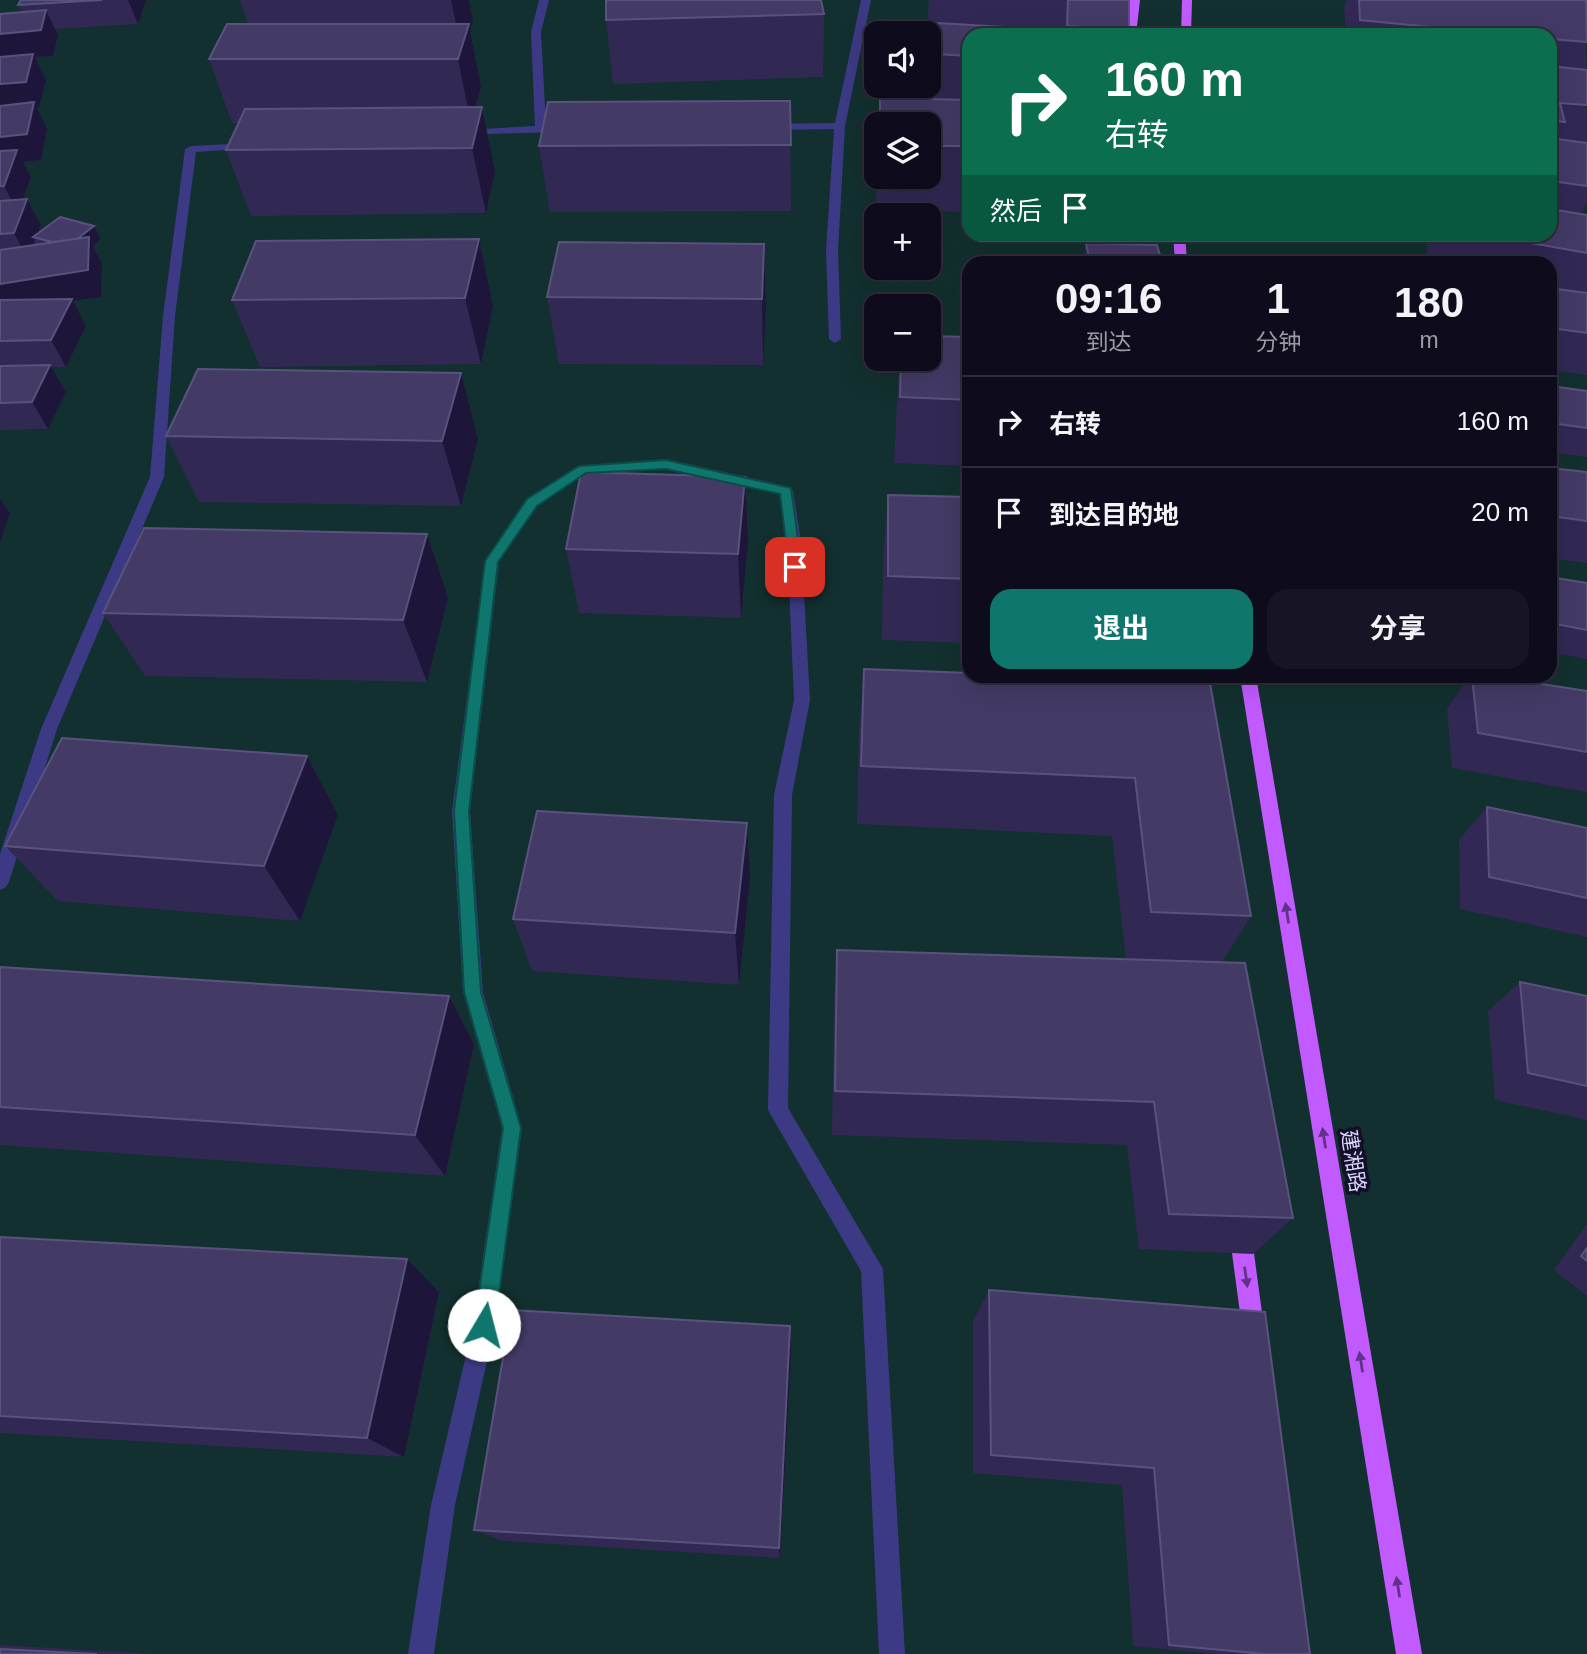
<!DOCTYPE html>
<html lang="zh">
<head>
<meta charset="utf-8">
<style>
	body { margin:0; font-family:Helvetica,"Noto Sans SC",sans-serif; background:#171425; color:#f1f3f6; height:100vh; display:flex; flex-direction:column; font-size:26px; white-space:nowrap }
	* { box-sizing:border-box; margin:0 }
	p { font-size:23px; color:#9b9ba3 }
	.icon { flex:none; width:38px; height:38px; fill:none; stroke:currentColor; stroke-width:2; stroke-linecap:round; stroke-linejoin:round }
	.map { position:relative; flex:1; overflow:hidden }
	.drawer { position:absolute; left:962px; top:256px; width:595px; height:427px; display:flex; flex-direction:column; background:#0e0b1c; border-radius:21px; box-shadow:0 7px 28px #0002,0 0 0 2px #2e2b3b }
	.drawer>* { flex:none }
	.top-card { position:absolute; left:962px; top:28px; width:595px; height:214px; border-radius:21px; box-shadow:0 7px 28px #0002,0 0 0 2px #2e2b3b; background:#0b6e4f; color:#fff; overflow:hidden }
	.fabs { position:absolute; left:864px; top:21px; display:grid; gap:14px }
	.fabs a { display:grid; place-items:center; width:77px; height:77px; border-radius:14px; background:#0e0b1c; box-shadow:0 7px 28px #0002,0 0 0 2px #2e2b3b; font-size:35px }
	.pin { position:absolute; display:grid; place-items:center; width:60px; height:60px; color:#fff; margin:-30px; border-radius:14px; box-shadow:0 4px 10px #0006 }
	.me { position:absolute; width:77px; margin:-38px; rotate:8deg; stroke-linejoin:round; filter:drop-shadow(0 0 5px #0008) }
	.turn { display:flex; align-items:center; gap:24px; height:147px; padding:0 28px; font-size:32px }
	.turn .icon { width:91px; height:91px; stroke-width:2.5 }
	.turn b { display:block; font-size:49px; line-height:60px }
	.then { display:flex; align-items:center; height:66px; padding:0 28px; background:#0003; gap:14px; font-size:26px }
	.eta { display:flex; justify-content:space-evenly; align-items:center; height:119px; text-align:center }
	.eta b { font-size:42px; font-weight:700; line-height:49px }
	.cta { display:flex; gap:14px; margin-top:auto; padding:14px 28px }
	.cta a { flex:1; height:80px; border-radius:21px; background:#0f766e; color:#fff; font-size:28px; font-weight:700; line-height:80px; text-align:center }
	.cta a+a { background:#171425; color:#f1f3f6 }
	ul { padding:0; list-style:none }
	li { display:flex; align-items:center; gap:21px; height:91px; padding:0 28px; border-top:2px solid #2e2b3b }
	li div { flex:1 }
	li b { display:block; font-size:26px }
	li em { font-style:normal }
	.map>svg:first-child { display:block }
	.green { fill:#12302f; fill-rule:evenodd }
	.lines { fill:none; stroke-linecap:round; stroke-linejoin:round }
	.minor { fill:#3d3a85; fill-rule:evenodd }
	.major { fill:#c25bff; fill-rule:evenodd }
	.wall { fill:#312854 }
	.shaded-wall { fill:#1d163a }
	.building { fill:#433a66; stroke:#5a527e; stroke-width:2 }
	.oneway { fill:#623188 }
	.route { fill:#0f766e; stroke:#0a4d48; stroke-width:2 }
	.labels { text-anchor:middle; stroke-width:7; stroke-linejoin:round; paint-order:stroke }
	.street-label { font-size:21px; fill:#d9d4ff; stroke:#130f26 }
</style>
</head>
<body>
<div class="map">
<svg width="1587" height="1654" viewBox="0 0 1587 1654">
	<rect width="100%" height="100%" fill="#130f26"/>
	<!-- green -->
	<path class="green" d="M0 0H1587V1654H0ZM877 33H929V86H877ZM970 35H1550V234H970ZM877 124H929V177H877ZM877 215H929V268H877ZM970 262H1550V676H970ZM877 306H929V359H877Z"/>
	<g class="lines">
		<!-- minor -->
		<g class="minor">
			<polygon points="539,0 549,0 541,32 546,126 556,129 551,132 460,135 459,133 464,130 535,126 531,32"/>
			<polygon points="861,0 871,0 845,126 838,251 841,339 835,343 829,339 826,251 834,129 768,130 763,127 768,124 835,123"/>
			<polygon points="251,143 256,146 255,148 196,152 175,316 164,477 57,729 9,882 6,887 0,890 0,854 41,729 150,477 163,316 185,149 191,146"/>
			<polygon points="666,459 786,486 793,491 801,541 810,700 792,795 788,1108 883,1269 905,1654 879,1654 861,1271 768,1110 774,795 794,700 787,541 779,494 666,469 586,473 537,506 499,562 470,811 483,992 522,1128 495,1325 455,1505 434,1654 408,1654 431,1505 473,1325 502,1128 463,992 452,811 485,561 527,500 578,466"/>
		</g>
		<!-- major -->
		<g class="major">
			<polygon points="1130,0 1140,0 1136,35 1126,35"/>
			<polygon points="1182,0 1192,0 1191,35 1181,35"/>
			<polygon points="1103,234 1115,234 1117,262 1105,262"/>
			<polygon points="1173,234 1185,234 1187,262 1175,262"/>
			<polygon points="1240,676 1256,676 1422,1654 1396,1654"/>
			<polygon points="1240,1220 1248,1223 1251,1231 1265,1335 1262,1343 1254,1346 1246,1343 1243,1335 1229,1231 1232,1223"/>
		</g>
	</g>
	<!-- wall -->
	<g class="wall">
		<polygon points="21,0 146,0 138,24 55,29 58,35 53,56 35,57 46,80 39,108 37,108 47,129 41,160 23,162 31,177 23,199 27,199 41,225 38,234 101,239 93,246 102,264 101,297 73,301 86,326 66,367 51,367 66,392 48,429 0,430 0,14 22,12 18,5"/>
		<polygon points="240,0 469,0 473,22 470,30 481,87 476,107 495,172 486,213 251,216 226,150 238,123 232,123 209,59 248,24"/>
		<polygon points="929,0 1129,0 1129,30 1128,34 970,35 970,212 876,210 877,150 877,177 929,177 929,124 878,124 880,98 930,99 934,53 929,53 929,33 926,33"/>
		<polygon points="1347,0 1586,0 1587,202 1581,214 1587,215 1587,375 1550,370 1550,262 1426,262 1428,234 1550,234 1550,35 1346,35 1344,7"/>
		<polygon points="824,14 823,77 613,84 606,20"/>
		<polygon points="790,101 791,211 550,212 539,146"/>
		<polygon points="479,239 493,306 481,364 260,367 232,300"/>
		<polygon points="1086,243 1162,262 1082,262"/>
		<polygon points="764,244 766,310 763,365 559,364 547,297"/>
		<polygon points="970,337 970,466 894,463 897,401 900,359 929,359"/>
		<polygon points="1550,386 1587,391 1587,457 1550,452"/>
		<polygon points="166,436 478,439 461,506 199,502"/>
		<polygon points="1550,468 1587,472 1587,563 1550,558"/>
		<polygon points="745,477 748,542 741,618 579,613 566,549"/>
		<polygon points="888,495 970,497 970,643 882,640 883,560"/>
		<polygon points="1550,577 1587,583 1587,659 1550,652"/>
		<polygon points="448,598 427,682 145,676 103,613"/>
		<polygon points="864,669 1097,678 1097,676 1212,676 1209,683 1251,916 1222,962 1293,1218 1253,1254 1139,1249 1127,1145 832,1135 834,1001 837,950 1126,959 1112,836 857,824 859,730"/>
		<polygon points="1470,676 1490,676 1587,691 1587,792 1452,768 1447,709"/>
		<polygon points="307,756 338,815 300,921 58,901 5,846"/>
		<polygon points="1487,807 1587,828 1587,937 1460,909 1459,840"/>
		<polygon points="750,879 739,985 532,971 513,919"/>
		<polygon points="0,967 449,996 474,1044 445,1176 0,1145"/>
		<polygon points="1520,982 1587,996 1587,1120 1495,1100 1488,1011"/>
		<polygon points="1587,1224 1587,1296 1554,1270"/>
		<polygon points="0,1237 407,1259 439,1292 404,1457 0,1433"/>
		<polygon points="989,1290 1265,1312 1310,1654 1215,1654 1133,1646 1122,1485 973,1473 973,1321"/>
		<polygon points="790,1326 791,1354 780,1558 503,1541 474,1530"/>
		<polygon points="0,1645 156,1654 0,1654"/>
	</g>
	<!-- shaded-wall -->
	<g class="shaded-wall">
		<polygon points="128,0 146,0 138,24"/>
		<polygon points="451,0 469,0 473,22 470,30 481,87 471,123 458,59 461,48"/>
		<polygon points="46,10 58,35 53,56 35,57 46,80 39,108 37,108 47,129 41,160 23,162 31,177 18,213 4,186 0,165 0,34"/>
		<polygon points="482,107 495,172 486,213 472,148"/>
		<polygon points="27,199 41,225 36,238 33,237 35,241 28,260 14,233"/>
		<polygon points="94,226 101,239 93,246 102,264 101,297 73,301 86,326 66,367 51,340 0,313 0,284 67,246"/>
		<polygon points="479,239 493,306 481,364 465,298"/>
		<polygon points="764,244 766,310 763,365 762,299"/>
		<polygon points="50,365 66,392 48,429 32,402"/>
		<polygon points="461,373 478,439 461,506 442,441"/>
		<polygon points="745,477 748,542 741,618 738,554"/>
		<polygon points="0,499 10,513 0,543"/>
		<polygon points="427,534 448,598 427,682 403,620"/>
		<polygon points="307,756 338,815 300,921 264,866"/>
		<polygon points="747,823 750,879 739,985 735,933"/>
		<polygon points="449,996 474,1044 445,1176 415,1135"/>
		<polygon points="407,1259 439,1292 404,1457 367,1438"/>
		<polygon points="790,1326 791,1354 780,1558 779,1548"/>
	</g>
	<!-- building -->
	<g class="building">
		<polygon points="21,0 102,0 18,5"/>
		<polygon points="606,0 821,0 824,14 606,20"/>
		<polygon points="1068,0 1129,0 1129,30 1067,26"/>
		<polygon points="1359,0 1586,0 1587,42 1550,39 1550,35 1513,35 1360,20"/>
		<polygon points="46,10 41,30 0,34 0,14"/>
		<polygon points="938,23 1136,35 970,35 970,56 934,54"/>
		<polygon points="227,24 469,24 458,59 209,59"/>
		<polygon points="33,54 26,82 0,84 0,57"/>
		<polygon points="1550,66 1587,70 1587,105 1560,103 1565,122 1550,120"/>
		<polygon points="880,98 970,100 970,146 929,146 929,124 880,124"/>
		<polygon points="790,101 791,145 539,146 548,102"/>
		<polygon points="34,102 27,134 0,137 0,106"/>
		<polygon points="482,107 472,148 226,150 245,109"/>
		<polygon points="1550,138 1587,143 1587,186 1550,181"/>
		<polygon points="17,150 4,186 0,186 0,151"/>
		<polygon points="27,199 14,233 0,234 0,201"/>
		<polygon points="1550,209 1587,215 1587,253 1480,234 1550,234"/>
		<polygon points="60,217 94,226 77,239 52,242 33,237"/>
		<polygon points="89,237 88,270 0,284 0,250"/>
		<polygon points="479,239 465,298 232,300 256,241"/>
		<polygon points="559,242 764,244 762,299 547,297"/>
		<polygon points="1086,243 1157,245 1162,262 1090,262"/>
		<polygon points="1550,288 1587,293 1587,333 1550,328"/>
		<polygon points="72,299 51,340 0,341 0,300"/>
		<polygon points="929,336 970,337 970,400 900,397 901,359 929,359"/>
		<polygon points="50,365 32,402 0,403 0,366"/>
		<polygon points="198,369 461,373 442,441 166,436"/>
		<polygon points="1550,386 1587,391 1587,428 1550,423"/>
		<polygon points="1550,468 1587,472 1587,521 1550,516"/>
		<polygon points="581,472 745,477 738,554 566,549"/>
		<polygon points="888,495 970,497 970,579 888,576"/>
		<polygon points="144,528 427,534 403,620 103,613"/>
		<polygon points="1550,577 1587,583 1587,630 1550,623"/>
		<polygon points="864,669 970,673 970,676 1033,676 1210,683 1251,916 1151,912 1135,778 861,766"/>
		<polygon points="1472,676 1490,676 1587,691 1587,752 1478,733"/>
		<polygon points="62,738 307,756 264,866 5,846"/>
		<polygon points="1487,807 1587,828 1587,898 1489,877"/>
		<polygon points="537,811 747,823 735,933 513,919"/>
		<polygon points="837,950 1245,963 1293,1218 1169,1214 1154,1102 835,1091"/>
		<polygon points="0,967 449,996 415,1135 0,1107"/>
		<polygon points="1520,982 1587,996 1587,1086 1528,1073"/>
		<polygon points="0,1237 407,1259 367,1438 0,1416"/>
		<polygon points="1587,1248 1587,1261 1581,1256"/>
		<polygon points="989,1290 1265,1312 1310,1654 1264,1654 1169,1645 1154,1468 991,1455"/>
		<polygon points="511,1310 790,1326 779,1548 474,1530"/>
		<polygon points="0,1649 97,1654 0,1654"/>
	</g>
	<!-- one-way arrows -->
	<defs><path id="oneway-solid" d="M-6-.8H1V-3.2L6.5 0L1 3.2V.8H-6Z" transform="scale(1.75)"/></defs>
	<g class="oneway">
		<use href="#oneway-solid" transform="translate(1287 913) rotate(-99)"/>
		<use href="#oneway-solid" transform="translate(1324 1138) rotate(-99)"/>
		<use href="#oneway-solid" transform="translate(1246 1277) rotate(82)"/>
		<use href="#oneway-solid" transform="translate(1361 1362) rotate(-99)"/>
		<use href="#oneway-solid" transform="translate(1398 1587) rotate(-99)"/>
	</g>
	<!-- route -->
	<polygon class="route" points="666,460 791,488 802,567 795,572 789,567 780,494 666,469 586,473 537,506 498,562 469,811 481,992 521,1128 495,1325 492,1332 484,1335 477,1332 474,1325 503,1128 464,992 454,811 485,561 527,499 579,466"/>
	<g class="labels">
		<!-- street labels -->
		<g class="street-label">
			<text transform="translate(1353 1161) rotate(81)" y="7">建湘路</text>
		</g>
	</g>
</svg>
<div class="fabs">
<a><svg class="icon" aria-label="sound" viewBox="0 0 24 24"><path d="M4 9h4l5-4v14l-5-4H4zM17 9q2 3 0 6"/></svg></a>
<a><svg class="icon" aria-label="layers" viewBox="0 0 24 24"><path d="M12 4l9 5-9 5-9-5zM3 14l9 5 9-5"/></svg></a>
<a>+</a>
<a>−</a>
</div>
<div class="pin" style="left:795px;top:567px;background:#d93025"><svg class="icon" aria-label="arrive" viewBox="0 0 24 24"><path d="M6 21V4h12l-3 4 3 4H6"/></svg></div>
<svg class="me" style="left:484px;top:1325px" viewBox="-20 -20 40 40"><circle r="19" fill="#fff"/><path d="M0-13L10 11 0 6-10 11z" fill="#0f766e"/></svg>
<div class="top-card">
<div class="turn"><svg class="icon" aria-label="right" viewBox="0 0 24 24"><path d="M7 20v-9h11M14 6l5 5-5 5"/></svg><div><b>160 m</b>右转</div></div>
<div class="then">然后<svg class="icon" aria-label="arrive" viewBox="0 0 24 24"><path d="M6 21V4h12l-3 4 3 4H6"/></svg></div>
</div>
<section class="drawer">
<div class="eta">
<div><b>09:16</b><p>到达</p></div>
<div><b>1</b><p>分钟</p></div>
<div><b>180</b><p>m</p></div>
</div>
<ul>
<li><svg class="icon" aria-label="right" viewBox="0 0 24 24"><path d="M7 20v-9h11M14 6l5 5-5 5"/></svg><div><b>右转</b></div><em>160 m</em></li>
<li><svg class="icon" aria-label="arrive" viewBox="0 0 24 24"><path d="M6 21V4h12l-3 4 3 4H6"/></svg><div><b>到达目的地</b></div><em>20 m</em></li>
</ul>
<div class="cta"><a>退出</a><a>分享</a></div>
</section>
</div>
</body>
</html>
